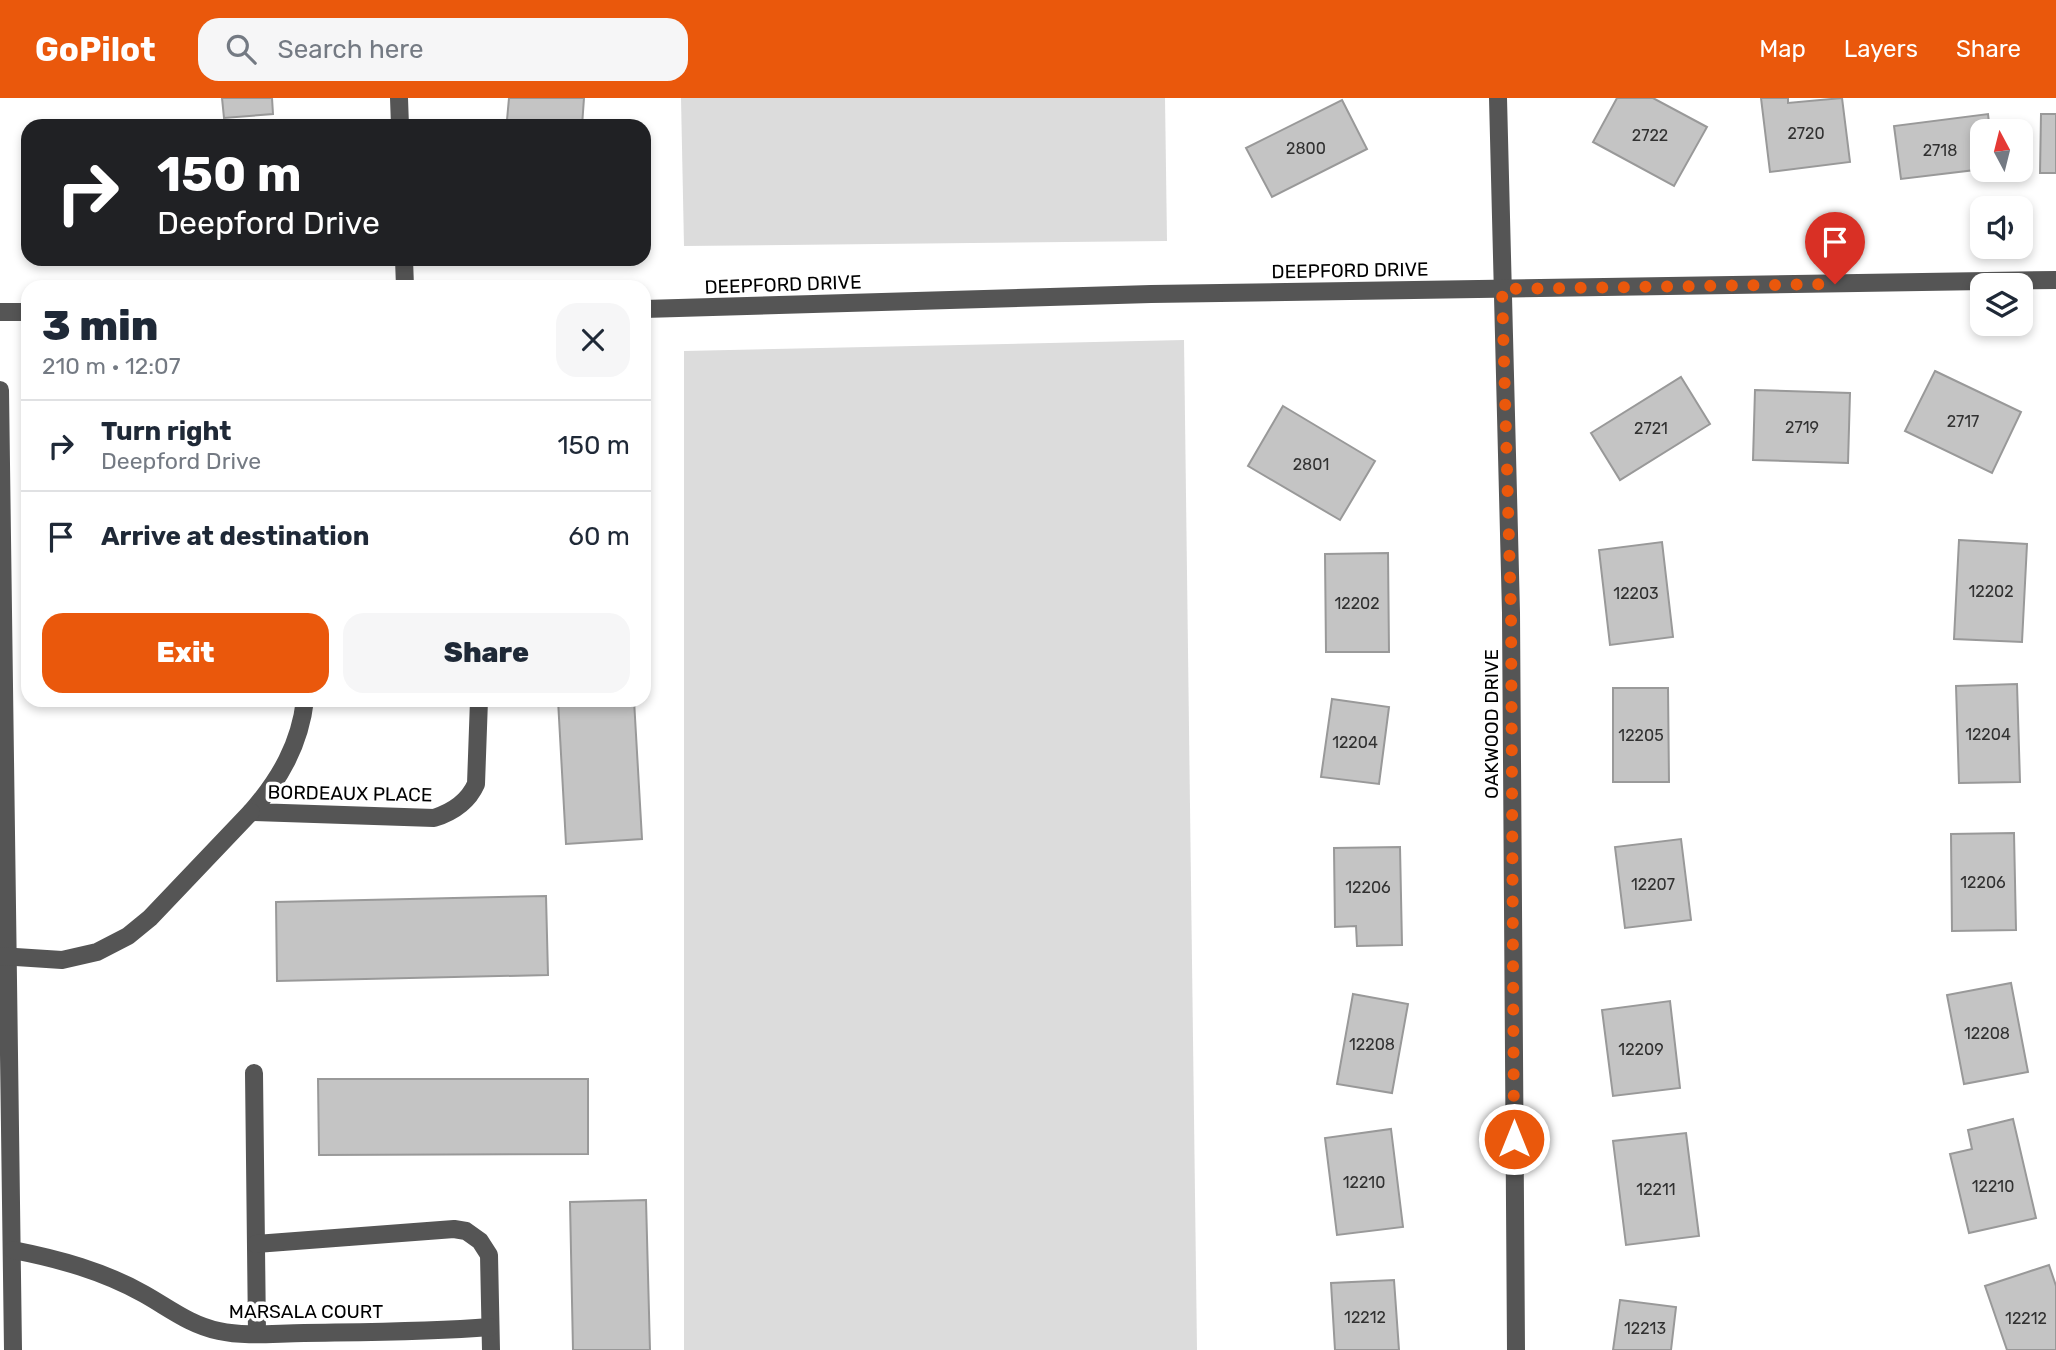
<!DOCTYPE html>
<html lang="en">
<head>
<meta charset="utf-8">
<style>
	body { margin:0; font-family:Rubik,sans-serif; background:#f6f6f7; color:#1f2937; height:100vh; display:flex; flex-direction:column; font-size:26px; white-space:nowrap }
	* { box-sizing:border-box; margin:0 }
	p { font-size:23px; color:#747a83 }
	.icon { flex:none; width:38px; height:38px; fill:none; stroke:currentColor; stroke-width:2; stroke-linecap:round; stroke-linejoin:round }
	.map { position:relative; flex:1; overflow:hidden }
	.panel { position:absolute; left:21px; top:182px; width:630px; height:427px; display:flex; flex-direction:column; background:#fff; border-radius:21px; box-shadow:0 4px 10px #0003 }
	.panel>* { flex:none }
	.guide { position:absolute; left:21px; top:21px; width:630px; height:147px; border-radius:21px; box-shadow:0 4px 10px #0003; background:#202124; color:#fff; overflow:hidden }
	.needle { width:46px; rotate:353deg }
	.tools { position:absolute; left:1970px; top:21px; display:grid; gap:14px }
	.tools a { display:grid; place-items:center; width:63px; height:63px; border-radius:14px; background:#fff; box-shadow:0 4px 10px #0003; font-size:35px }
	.pin { position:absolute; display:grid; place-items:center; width:60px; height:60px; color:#fff; margin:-72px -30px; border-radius:50% 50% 50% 0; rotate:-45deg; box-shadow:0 0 7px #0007 }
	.pin .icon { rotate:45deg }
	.me { position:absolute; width:77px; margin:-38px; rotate:0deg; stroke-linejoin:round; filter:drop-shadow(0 0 5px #0008) }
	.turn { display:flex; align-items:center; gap:24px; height:147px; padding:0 21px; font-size:32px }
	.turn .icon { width:91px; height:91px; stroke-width:2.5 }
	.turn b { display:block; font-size:49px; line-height:60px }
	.round { display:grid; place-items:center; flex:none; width:74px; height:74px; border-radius:21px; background:#f6f6f7 }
	.headline { display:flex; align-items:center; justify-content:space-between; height:119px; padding:0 21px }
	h1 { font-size:42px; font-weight:800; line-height:52px }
	.button { display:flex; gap:14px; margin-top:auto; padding:14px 21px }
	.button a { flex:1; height:80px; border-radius:21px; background:#ea580c; color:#fff; font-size:28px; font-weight:800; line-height:80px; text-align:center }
	.button a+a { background:#f6f6f7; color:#1f2937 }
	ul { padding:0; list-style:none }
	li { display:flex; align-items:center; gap:21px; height:91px; padding:0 21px; border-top:2px solid #e0e1e3 }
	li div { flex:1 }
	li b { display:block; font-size:26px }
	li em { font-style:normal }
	header { display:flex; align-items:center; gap:42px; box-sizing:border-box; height:98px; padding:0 35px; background:#ea580c; color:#fff }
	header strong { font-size:33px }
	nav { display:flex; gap:38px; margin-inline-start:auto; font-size:24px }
	.search { width:490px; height:63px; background:#f6f6f7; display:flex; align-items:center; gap:18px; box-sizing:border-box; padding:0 24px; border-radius:21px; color:#747a83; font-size:26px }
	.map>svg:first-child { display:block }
	.green { fill:#dcdcdc }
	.building { fill:#c4c4c4; stroke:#999; stroke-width:2 }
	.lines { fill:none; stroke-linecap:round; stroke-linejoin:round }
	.minor { stroke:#555; stroke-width:18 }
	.route { stroke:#ea580c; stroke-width:12; stroke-dasharray:0 21.6 }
	.labels { text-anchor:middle; stroke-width:7; stroke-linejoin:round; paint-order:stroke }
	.number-label { font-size:16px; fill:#313131 }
	.street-label { font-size:19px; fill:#000; stroke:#fff }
</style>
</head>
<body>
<header>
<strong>GoPilot</strong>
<div class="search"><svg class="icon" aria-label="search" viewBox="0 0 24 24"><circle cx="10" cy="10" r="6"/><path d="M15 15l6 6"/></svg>Search here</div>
<nav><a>Map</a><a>Layers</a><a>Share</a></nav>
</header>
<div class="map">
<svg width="2056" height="1252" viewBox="0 0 2056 1252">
	<rect width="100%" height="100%" fill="#fff"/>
	<!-- green -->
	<g class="green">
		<polygon points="681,0 1165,0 1167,143 684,148"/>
		<polygon points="1184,242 1197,1252 684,1252 684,253"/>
	</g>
	<!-- building -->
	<g class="building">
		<polygon points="222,0 272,0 273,16 224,20"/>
		<polygon points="509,0 584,0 582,28 507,22"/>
		<polygon points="1617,0 1653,0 1707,29 1674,88 1593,44"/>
		<polygon points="1761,0 1788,0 1788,5 1842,0 1850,64 1770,74"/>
		<polygon points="1342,2 1367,51 1272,99 1246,50"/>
		<polygon points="1988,16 1990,33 1983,33 1983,71 1901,81 1894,28"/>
		<polygon points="2041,16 2056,16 2056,75 2040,75"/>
		<polygon points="1935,273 2021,314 1992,375 1905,333"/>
		<polygon points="1681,279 1710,326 1620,382 1591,335"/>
		<polygon points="1755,292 1850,295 1848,365 1753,362"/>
		<polygon points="1283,308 1375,363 1340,422 1248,368"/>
		<polygon points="1959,442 2027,446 2022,544 1954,541"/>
		<polygon points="1662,444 1673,539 1610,547 1599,452"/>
		<polygon points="1388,455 1389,554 1326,554 1325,456"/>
		<polygon points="2017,586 2020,684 1959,685 1956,588"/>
		<polygon points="1613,590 1668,590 1669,684 1613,684"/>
		<polygon points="1332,601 1389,609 1379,686 1321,679"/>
		<polygon points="558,602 634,602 642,741 566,746"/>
		<polygon points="2014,735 2016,832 1952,833 1951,736"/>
		<polygon points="1681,741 1691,822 1625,830 1615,749"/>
		<polygon points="1400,749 1402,847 1357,848 1356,828 1335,829 1334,750"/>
		<polygon points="546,798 548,877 277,883 276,804"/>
		<polygon points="2011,885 2028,974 1964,986 1947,897"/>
		<polygon points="1353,896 1408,906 1392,995 1337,986"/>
		<polygon points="1670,903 1680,990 1613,998 1602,912"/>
		<polygon points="318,981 588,981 588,1056 319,1057"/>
		<polygon points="2013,1021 2036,1120 1969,1135 1950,1056 1972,1051 1968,1032"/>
		<polygon points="1391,1031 1403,1129 1337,1137 1325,1040"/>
		<polygon points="1686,1035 1699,1138 1626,1147 1613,1043"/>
		<polygon points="646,1102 650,1252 573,1252 570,1104"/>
		<polygon points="2049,1167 2056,1188 2056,1252 2007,1252 1985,1188"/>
		<polygon points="1394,1182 1399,1252 1335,1252 1331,1185"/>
		<polygon points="1620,1202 1676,1209 1671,1252 1613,1252"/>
	</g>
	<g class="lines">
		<!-- minor -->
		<g class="minor">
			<polyline points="399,0 400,28"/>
			<polyline points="1498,0 1511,515 1516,1252"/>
			<polyline points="404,161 405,189"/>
			<polyline points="644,211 1151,196 2056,182"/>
			<polyline points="0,214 28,214"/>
			<polyline points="0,292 13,1252"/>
			<path d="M305 602C300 646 280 681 251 714L434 720C453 714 468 704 476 686L479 602"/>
			<polyline points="0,858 62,862 97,854 128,838 150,820 251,714"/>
			<polyline points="254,975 257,1236"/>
			<polyline points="256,1146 454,1131 466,1133 480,1143 489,1157 491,1252"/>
			<path d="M13 1152C59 1161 103 1173 144 1196 169 1210 190 1227 219 1233 246 1239 277 1235 304 1235 367 1234 428 1234 490 1229"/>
		</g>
	</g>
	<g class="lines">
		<!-- route -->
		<polyline class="route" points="1514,1041 1511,515 1502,191 1835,186"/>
	</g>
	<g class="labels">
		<!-- number labels -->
		<g class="number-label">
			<text x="1806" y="41">2720</text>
			<text x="1650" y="43">2722</text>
			<text x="1306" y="56">2800</text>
			<text x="1940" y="58">2718</text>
			<text x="1963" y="329">2717</text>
			<text x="1802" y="335">2719</text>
			<text x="1651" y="336">2721</text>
			<text x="1311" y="372">2801</text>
			<text x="1991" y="499">12202</text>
			<text x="1636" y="501">12203</text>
			<text x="1357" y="511">12202</text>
			<text x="1988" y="642">12204</text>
			<text x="1641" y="643">12205</text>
			<text x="1355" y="650">12204</text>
			<text x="1983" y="790">12206</text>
			<text x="1653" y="792">12207</text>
			<text x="1368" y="795">12206</text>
			<text x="1987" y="941">12208</text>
			<text x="1372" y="952">12208</text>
			<text x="1641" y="957">12209</text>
			<text x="1364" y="1090">12210</text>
			<text x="1993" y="1094">12210</text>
			<text x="1656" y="1097">12211</text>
			<text x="1365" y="1225">12212</text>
			<text x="2026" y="1226">12212</text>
			<text x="1645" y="1236">12213</text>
		</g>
		<!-- street labels -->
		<g class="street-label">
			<text transform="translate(1350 172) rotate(-1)" y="7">DEEPFORD DRIVE</text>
			<text transform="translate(783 186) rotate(-2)" y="7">DEEPFORD DRIVE</text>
			<text transform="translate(1491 626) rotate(-90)" y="7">OAKWOOD DRIVE</text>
			<text transform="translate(350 695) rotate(1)" y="7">BORDEAUX PLACE</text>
			<text x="306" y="1220">MARSALA COURT</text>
		</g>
	</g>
</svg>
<div class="tools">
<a><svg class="needle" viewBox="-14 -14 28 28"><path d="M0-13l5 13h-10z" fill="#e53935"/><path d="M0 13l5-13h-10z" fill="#747a83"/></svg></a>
<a><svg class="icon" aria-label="sound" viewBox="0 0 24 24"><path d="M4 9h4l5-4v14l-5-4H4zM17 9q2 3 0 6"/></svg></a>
<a><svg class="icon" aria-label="layers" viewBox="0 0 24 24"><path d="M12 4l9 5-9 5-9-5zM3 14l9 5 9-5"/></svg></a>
</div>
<div class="pin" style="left:1835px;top:186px;background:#d93025"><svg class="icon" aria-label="arrive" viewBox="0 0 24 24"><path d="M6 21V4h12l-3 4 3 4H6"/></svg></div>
<svg class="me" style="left:1514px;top:1041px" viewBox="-20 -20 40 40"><circle r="17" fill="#ea580c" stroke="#fff" stroke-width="3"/><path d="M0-11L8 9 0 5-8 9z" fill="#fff"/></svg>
<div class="guide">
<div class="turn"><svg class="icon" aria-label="right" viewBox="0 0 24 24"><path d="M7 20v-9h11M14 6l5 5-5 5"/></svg><div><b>150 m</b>Deepford Drive</div></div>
</div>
<section class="panel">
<div class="headline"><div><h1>3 min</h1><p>210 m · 12:07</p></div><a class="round"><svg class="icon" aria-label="close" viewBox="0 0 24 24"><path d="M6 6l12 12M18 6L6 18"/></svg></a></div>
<ul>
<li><svg class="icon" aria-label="right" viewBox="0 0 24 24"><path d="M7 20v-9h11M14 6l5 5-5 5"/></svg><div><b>Turn right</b><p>Deepford Drive</p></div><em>150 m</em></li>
<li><svg class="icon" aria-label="arrive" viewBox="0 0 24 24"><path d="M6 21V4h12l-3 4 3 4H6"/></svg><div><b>Arrive at destination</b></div><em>60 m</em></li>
</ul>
<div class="button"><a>Exit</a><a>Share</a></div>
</section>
</div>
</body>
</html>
